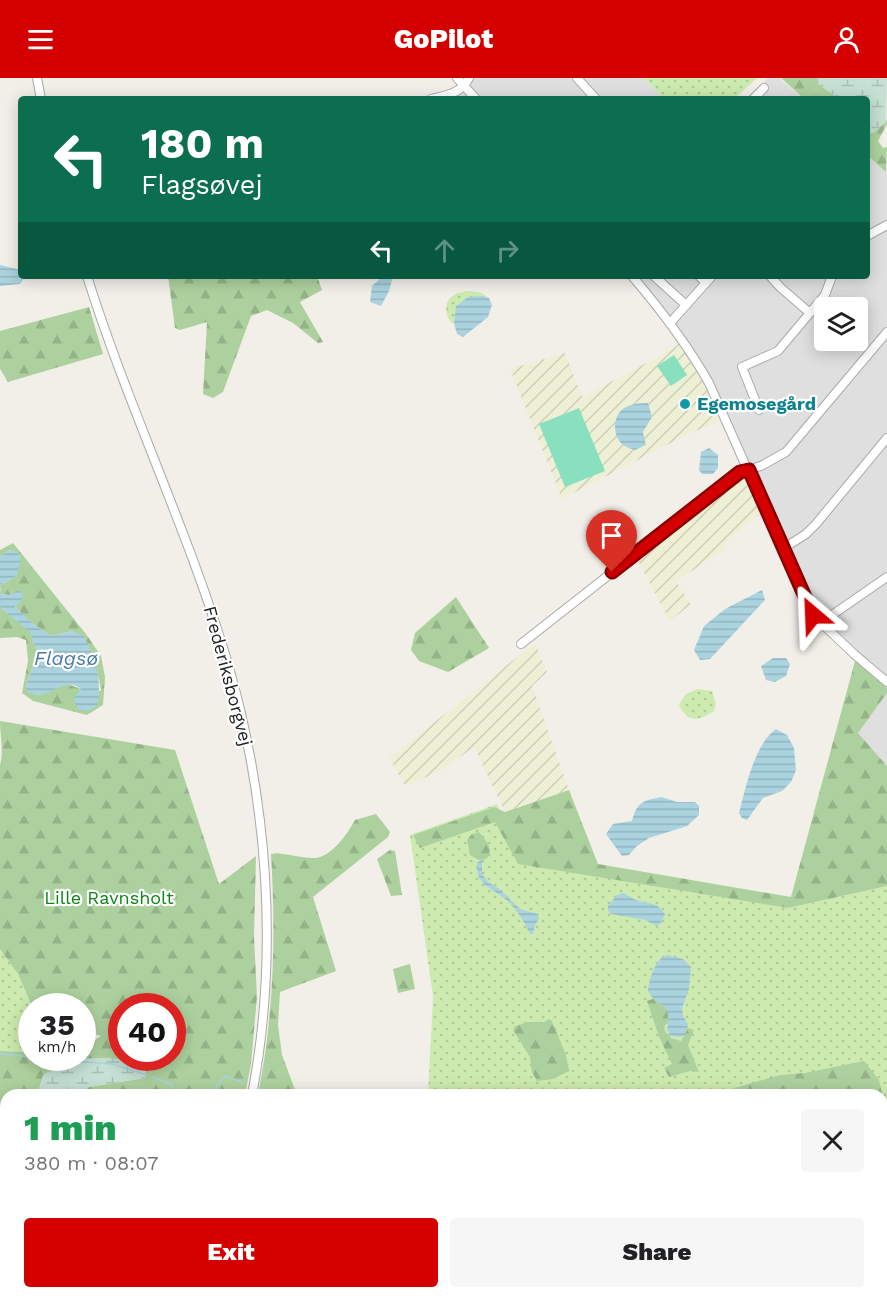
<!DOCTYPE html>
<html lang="en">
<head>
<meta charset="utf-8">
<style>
	body { margin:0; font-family:"Work Sans",sans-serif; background:#f6f6f6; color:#202124; height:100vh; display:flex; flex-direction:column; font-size:22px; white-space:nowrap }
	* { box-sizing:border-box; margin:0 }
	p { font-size:20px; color:#757577 }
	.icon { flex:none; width:33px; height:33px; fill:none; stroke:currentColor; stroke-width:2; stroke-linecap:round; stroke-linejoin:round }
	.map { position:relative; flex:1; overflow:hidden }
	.details { position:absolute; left:0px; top:1011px; width:888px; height:210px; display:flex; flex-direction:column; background:#fff; border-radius:18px 18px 0 0; box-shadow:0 3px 15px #0003 }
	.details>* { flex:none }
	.guide { position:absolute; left:18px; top:18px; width:852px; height:183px; border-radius:6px; box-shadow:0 3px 15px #0003; background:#0b6e4f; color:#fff; overflow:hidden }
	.controls { position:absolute; left:814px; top:219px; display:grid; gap:12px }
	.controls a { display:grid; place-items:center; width:54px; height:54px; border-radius:6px; background:#fff; box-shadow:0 3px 15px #0003; font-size:30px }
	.speed { position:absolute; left:18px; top:915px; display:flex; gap:12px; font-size:30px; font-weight:700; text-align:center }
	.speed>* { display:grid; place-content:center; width:78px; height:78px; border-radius:50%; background:#fff; box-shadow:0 3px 15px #0003; line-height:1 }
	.speed small { font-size:15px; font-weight:400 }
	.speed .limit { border:9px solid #d22; background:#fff; color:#111 }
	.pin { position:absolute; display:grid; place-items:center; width:51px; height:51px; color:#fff; margin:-62px -26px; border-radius:50% 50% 50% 0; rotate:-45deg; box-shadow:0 0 6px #0007 }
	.pin .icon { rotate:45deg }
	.me { position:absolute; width:66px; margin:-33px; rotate:334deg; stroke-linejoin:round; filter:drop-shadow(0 0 4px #0008) }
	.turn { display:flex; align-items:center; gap:21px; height:126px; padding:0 24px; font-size:27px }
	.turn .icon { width:78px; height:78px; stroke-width:2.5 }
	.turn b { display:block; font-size:42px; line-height:51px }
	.lanes { display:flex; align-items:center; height:57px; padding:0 24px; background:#0003; justify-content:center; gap:30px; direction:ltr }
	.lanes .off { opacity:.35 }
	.round { display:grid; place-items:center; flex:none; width:63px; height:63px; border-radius:6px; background:#f6f6f6 }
	.head { display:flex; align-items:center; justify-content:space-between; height:102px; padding:0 24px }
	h1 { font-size:36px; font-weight:800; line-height:45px; color:#1e9e55 }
	.cta { display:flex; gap:12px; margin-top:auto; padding:12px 24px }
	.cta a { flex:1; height:69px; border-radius:6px; background:#d40000; color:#fff; font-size:24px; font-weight:800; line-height:69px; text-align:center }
	.cta a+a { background:#f6f6f6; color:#202124 }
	header { display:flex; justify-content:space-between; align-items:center; height:78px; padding:0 24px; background:#d40000; color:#fff; font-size:27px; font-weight:800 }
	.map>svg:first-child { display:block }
	.residential { fill:#e0dfdf; fill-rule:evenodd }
	.farmland { fill:url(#farmland-furrows) }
	.grass { fill:url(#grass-dots) }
	.forest { fill:url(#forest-firs); fill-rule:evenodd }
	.wetland { fill:url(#wetland-marsh) }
	.pitch { fill:#88e0be }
	.water { fill:url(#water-rules) }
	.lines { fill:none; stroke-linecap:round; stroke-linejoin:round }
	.stream { stroke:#aad3df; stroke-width:1.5 }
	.minor-casing { stroke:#a9a9a9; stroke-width:10 }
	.highway-casing { stroke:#dc2a67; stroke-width:14 }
	.minor { stroke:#fff; stroke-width:8 }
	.highway { stroke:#e892a2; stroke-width:12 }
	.route-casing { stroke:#8a0000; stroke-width:15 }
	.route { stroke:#d40000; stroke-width:10 }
	.culture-dot { fill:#0f9aa8; stroke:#fff; stroke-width:2 }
	.labels { text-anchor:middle; stroke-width:4.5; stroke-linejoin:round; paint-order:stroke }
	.culture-label { font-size:18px; font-weight:bold; fill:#0d838f; stroke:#fff; text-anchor:start }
	.street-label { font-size:18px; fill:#222; stroke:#fff }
	.park-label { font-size:18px; fill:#0c8416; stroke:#fff }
	.water-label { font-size:20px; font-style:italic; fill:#4a7aab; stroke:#fff }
</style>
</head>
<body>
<header><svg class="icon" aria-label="menu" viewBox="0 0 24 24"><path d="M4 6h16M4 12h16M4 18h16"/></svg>GoPilot<svg class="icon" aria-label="person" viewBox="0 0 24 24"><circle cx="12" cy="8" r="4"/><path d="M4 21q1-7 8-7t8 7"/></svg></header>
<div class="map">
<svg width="887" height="1221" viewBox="0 0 887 1221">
	<defs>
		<pattern id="farmland-furrows" width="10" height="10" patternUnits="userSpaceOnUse" patternTransform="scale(1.5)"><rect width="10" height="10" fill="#eef0d5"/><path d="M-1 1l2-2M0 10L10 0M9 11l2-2" fill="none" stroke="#ccceb7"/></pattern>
		<pattern id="grass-dots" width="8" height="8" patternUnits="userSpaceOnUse" patternTransform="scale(1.5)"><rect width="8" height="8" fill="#cdebb0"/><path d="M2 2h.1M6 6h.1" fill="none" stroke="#b0c997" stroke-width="1.8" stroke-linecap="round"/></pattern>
		<pattern id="forest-firs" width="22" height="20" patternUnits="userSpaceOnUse" patternTransform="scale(1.5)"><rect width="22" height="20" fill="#add19e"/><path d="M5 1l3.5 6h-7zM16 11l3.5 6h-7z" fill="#95b388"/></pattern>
		<pattern id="wetland-marsh" width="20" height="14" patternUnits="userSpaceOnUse" patternTransform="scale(1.5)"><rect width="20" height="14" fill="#c6e0d4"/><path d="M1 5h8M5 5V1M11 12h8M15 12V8" fill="none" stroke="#aac0b6"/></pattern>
		<pattern id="water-rules" width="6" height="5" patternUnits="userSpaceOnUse" patternTransform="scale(1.5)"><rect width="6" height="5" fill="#aad3df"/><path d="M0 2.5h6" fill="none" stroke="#92b5bf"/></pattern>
	</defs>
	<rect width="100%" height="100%" fill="#f2efe9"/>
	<!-- residential -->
	<g class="residential">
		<polygon points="470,0 644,0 664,21 433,21 459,16"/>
		<polygon points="768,0 779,0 803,21 746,21"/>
		<path d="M867 77 887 94V610L855 583 806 534 707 306 670 246 629 198H867ZM825 230H858V262H825Z"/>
		<polygon points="887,615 887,688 858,655"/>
	</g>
	<!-- farmland -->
	<g class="farmland">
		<polygon points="681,264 707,306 723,342 686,357 562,421 510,291 565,275 582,319 663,276"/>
		<polygon points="743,388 763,434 725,464 726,471 676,503 691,526 670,543 633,474"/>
		<polygon points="535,565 547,594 532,608 569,712 505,734 474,669 443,691 410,707 404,706 389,680"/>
	</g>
	<!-- grass -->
	<g class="grass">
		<polygon points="644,0 757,0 734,21 664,21"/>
		<path d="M469 213 482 215 489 220 482 218 454 245 455 247C445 241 442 224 454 217 458 214 464 214 469 213Z"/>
		<path d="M697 611 712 613 716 626 714 633C698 643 689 646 679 627L685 617Z"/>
		<polygon points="497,726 522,781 598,791 788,830 887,808 887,1221 379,1221 384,1215 882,1215 882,1017 428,1017 433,918 410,757"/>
		<polygon points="0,871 18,896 31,925 31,974 0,973"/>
	</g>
	<!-- forest -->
	<g class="forest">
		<polygon points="781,0 818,0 818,6 840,21 804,21"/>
		<polygon points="887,42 887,46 878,63 883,70 887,69 886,94 867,77 867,53 873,55"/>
		<polygon points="168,198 317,198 322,212 300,224 323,264 318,265 293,245 267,232 251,238 223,314 213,320 203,316 207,244 180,252 175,250"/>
		<polygon points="89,229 103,276 8,304 0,291 0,253"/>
		<path d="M13 465 86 556 101 578 105 599 103 627 87 637 33 623 22 615 28 583 26 562 17 559 0 560V529L32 555 33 564 38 573 26 608 39 617 67 606 81 611 101 613C99 589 85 573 72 553L52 558C38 550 25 541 15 528L21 523 9 517 1 516 0 507 17 498 10 472 0 478V472Z"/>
		<polygon points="456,519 489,570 448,594 419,583 411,572 415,555"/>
		<polygon points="855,583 887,610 887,615 858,655 887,688 887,808 788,830 518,786 495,744 420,770 413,757 494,729 505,734 569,712 598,786 791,819"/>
		<path d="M0 643 175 672 219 806 256 778 254 859 257 919 251 986 245 1017H77L89 1009 144 1000 146 988 133 982 100 980 37 1017H6V1061L0 1046V973L31 974 32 980H82L83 969 101 958 83 952 82 928H32L18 896 0 871V687C4 673 0 658 0 643ZM122 928H172V980H122Z"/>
		<path d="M376 736 390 754 388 759 313 819 336 893 280 914 278 947 282 977 297 1017H258C274 937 276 857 271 776 279 774 282 776 290 777 297 778 306 780 314 780 331 780 348 755 355 742Z"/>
		<path d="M479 754C486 763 495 771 486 781L479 782 470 777 467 762 472 756Z"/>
		<polygon points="390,772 395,773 402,817 391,818 377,781"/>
		<polygon points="410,886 415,911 398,915 393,891"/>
		<path d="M655 920C665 927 670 933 668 945L665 947 664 952 671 960 681 963 688 950 694 952 688 967 699 994 690 993 669 999 664 990 672 986 659 959 647 923Z"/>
		<polygon points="549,941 552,943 566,977 569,993 553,1001 537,1003 532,994 530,979 513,952 515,948 523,946 525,944 544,944"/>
		<polygon points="864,983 879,1002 887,1037 887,1048 882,1049 882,1017 710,1017 780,997 805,995"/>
		<polygon points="67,1215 184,1215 181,1221 69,1221"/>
		<polygon points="376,1215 484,1215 485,1221 371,1221"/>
	</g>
	<!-- wetland -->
	<g class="wetland">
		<polygon points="818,0 887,0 886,44 873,55 867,53 867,21 840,21 818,6"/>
		<polygon points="100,980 133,982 146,987 145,1000 89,1009 77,1017 37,1017 43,997 73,981"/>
	</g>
	<!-- pitch -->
	<g class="pitch">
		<polygon points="674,277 687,297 671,308 657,288"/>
		<polygon points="579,330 605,393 565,409 539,346"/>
	</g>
	<!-- water -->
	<g class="water">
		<polygon points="0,187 21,192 21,198 26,198 20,206 0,208"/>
		<polygon points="383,198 393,198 389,213 381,228 370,224 372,208"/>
		<polygon points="482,218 489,220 492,227 488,239 463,259 457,256 454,245 456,228 468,219"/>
		<path d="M648 325 652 339 643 354 646 367 635 372C631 371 625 369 622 366 612 356 613 337 624 330 631 326 640 325 648 325Z"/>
		<polygon points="709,370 718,377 718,390 713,396 702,396 699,392 701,374"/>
		<polygon points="10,472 17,474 21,480 17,498 0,507 0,478"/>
		<path d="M0 511 1 516 9 517 19 512 23 516 21 523 15 529 37 549 52 558 72 553 84 558C95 582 103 602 97 628L87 633 77 630 74 620 81 611C65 599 54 616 38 617 35 617 31 615 28 615L26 608 38 573 33 564 31 555 0 529Z"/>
		<polygon points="762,512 765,522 710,581 700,582 694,572 704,548 725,531"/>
		<polygon points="773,580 786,580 790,586 786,598 775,604 766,602 761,588"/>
		<path d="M776 651 787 657 794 670 796 692 791 704 782 713 763 720 747 742 742 740 739 735C746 709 754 667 776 651Z"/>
		<path d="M661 719 677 724H695L699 728V737L687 748 649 760 637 768 629 777 622 778 606 756 613 746 632 743C637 724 642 723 661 719Z"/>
		<path d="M482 781V796L488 804 498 810 520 831 538 836 539 841 535 847 533 856H530C524 843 517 831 505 821 491 809 476 808 477 785Z"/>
		<path d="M624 815C630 819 637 823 643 824 654 826 658 826 665 836L661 845 657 848 645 842 611 836 608 833V828L617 817Z"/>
		<path d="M667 877 683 881 691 889 689 911 682 930 683 938 688 946 685 957 679 959 671 958 667 952C673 919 657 932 648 913 649 901 655 881 667 877Z"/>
	</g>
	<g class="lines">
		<!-- stream -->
		<g class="stream">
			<polyline points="0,976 32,979"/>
			<polyline points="35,980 112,986 147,997"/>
			<polyline points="153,999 170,1006 175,1012"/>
			<polyline points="262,1011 274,1017"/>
			<polyline points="209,1017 226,998 244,1005"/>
		</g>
		<defs>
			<g id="minor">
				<polyline points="37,0 41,21"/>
				<polyline points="457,0 476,21"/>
				<polyline points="577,0 596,21"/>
				<path d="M431 21C447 17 460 16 469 0"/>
				<polyline points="753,21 764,10"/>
				<polyline points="867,158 887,147"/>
				<path d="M87 198C128 329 189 454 228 586 268 724 279 876 252 1017"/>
				<path d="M632 198C661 232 687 266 709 305L809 530 813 537 854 576 887 604"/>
				<polyline points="654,198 686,227"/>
				<polyline points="699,198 706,205"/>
				<polyline points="770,198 781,210 810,235"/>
				<polyline points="671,244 712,198"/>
				<polyline points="759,332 742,289 778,273 825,217 832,198"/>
				<polyline points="784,470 806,456 816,446 887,360"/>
				<polyline points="822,544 887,499"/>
				<polyline points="521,566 740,394 761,388 786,374 887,254"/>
				<polyline points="268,1215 285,1221"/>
				<polyline points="185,1221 188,1215"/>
				<polyline points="194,1221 197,1215"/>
			</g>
			<g id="highway">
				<polyline points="0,1078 6,1093"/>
				<polyline points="0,1126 6,1141"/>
				<polyline points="36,1215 38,1221"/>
				<polyline points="55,1215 57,1221"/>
			</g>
		</defs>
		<!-- minor casing -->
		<use href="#minor" class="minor-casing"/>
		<!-- highway casing -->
		<use href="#highway" class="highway-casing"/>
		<!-- minor -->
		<use href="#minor" class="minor"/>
		<!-- highway -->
		<use href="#highway" class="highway"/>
	</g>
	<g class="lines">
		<defs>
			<polyline id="route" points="612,494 740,394 749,392 813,537"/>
		</defs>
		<!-- route casing -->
		<use href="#route" class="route-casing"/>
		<!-- route -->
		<use href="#route" class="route"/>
	</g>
	<!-- markers -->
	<circle class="culture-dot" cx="685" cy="326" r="6"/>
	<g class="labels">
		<!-- culture labels -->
		<g class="culture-label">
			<text x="697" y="332">Egemosegård</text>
		</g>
		<!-- street labels -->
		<g class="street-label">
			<text transform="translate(228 598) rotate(75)" y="6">Frederiksborgvej</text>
		</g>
		<!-- park labels -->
		<g class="park-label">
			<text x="109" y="826">Lille Ravnsholt</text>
		</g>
		<!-- water labels -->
		<g class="water-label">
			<text x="66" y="587">Flagsø</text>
		</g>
	</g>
</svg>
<div class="controls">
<a><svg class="icon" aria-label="layers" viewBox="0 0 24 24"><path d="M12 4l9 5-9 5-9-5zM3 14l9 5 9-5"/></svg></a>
</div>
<div class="speed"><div>35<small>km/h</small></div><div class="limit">40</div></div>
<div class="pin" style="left:612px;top:494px;background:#d93025"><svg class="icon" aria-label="arrive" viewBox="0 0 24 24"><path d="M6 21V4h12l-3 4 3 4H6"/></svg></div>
<svg class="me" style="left:813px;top:537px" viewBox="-20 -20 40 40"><path d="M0-17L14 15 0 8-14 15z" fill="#d40000" stroke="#fff" stroke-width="4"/></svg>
<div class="guide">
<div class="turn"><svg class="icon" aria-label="left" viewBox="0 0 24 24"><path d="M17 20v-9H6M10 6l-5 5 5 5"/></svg><div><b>180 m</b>Flagsøvej</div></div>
<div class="lanes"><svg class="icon" aria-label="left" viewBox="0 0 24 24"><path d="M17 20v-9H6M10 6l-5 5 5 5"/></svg><svg class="icon off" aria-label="ahead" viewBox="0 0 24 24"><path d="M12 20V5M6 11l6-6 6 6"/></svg><svg class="icon off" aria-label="right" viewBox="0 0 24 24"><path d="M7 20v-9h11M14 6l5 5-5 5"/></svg></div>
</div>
<section class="details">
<div class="head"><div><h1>1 min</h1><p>380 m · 08:07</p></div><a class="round"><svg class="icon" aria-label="close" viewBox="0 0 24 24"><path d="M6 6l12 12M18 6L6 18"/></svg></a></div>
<div class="cta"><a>Exit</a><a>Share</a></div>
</section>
</div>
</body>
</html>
